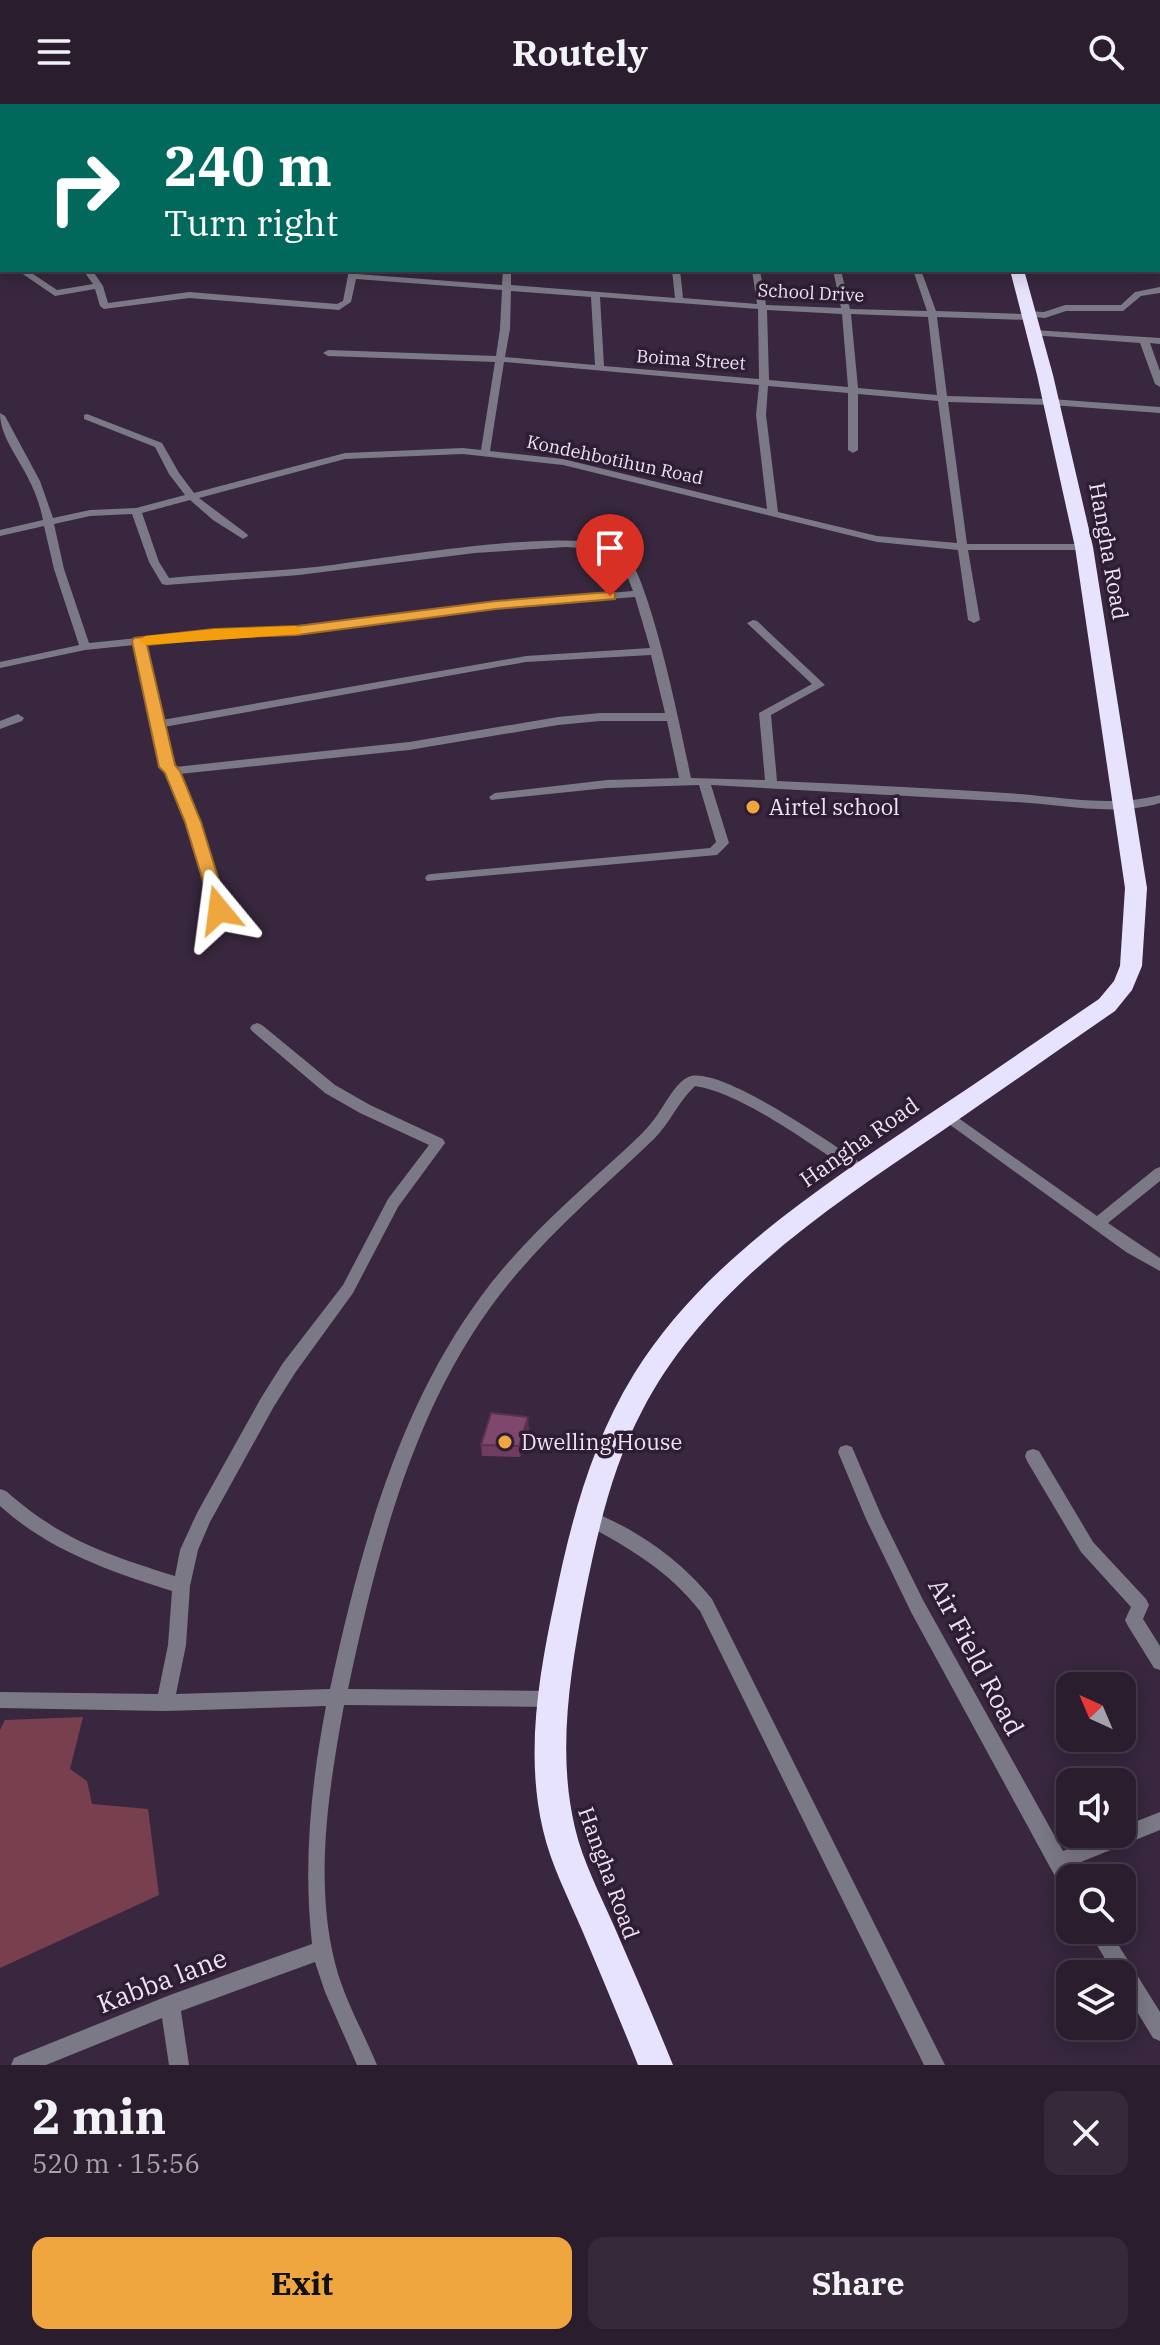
<!DOCTYPE html>
<html lang="en">
<head>
<meta charset="utf-8">
<style>
	body { margin:0; font-family:"IBM Plex Serif",serif; background:#362a3a; color:#f1f3f6; height:100vh; display:flex; flex-direction:column; font-size:30px; white-space:nowrap }
	* { box-sizing:border-box; margin:0 }
	p { font-size:26px; color:#a5a2aa }
	.icon { flex:none; width:44px; height:44px; fill:none; stroke:currentColor; stroke-width:2; stroke-linecap:round; stroke-linejoin:round }
	.map { position:relative; height:1961px; overflow:hidden }
	.side { display:flex; flex-direction:column; background:#2a1d2e; flex:1 }
	.side>* { flex:none }
	.top-card { position:absolute; left:0px; top:0px; width:1160px; height:168px; box-shadow:0 4px 20px #0003,0 0 0 2px #463b4a; background:#00695c; color:#fff; overflow:hidden }
	.needle { width:52px; rotate:316deg }
	.controls { position:absolute; left:1056px; top:1568px; display:grid; gap:16px }
	.controls a { display:grid; place-items:center; width:80px; height:80px; border-radius:16px; background:#2a1d2e; box-shadow:0 4px 20px #0003,0 0 0 2px #463b4a; font-size:40px }
	.pin { position:absolute; display:grid; place-items:center; width:68px; height:68px; color:#fff; margin:-82px -34px; border-radius:50% 50% 50% 0; rotate:-45deg; box-shadow:0 0 8px #0007 }
	.pin .icon { rotate:45deg }
	.me { position:absolute; width:88px; margin:-44px; rotate:344deg; stroke-linejoin:round; filter:drop-shadow(0 0 6px #0008) }
	.turn { display:flex; align-items:center; gap:28px; height:168px; padding:0 32px; font-size:36px }
	.turn .icon { width:104px; height:104px; stroke-width:2.5 }
	.turn b { display:block; font-size:56px; line-height:68px }
	.round { display:grid; place-items:center; flex:none; width:84px; height:84px; border-radius:16px; background:#362a3a }
	.overview { display:flex; align-items:center; justify-content:space-between; height:136px; padding:0 32px }
	h1 { font-size:48px; font-weight:700; line-height:60px }
	.button { display:flex; gap:16px; margin-top:auto; padding:16px 32px }
	.button a { flex:1; height:92px; border-radius:16px; background:#f0a63f; color:#111; font-size:32px; font-weight:700; line-height:92px; text-align:center }
	.button a+a { background:#362a3a; color:#f1f3f6 }
	header { display:flex; justify-content:space-between; align-items:center; height:104px; padding:0 32px; background:#2a1d2e; font-size:36px; font-weight:700 }
	.map>svg:first-child { display:block }
	.green { fill:#78404f }
	.lines { fill:none; stroke-linecap:round; stroke-linejoin:round }
	.stream { stroke:#101649; stroke-width:2 }
	.street { fill:#7b7986; fill-rule:evenodd }
	.highway { fill:#e7e2fd; fill-rule:evenodd }
	.wall { fill:#6e3d5f }
	.shaded-wall { fill:#5a324d }
	.building { fill:#80476e; stroke:#5a324d; stroke-width:2 }
	.route { fill:#f0a63f; stroke:#9c6c29; stroke-width:2 }
	.slow { fill:#f59e0b }
	.poi-dot { fill:#f0a63f; stroke:#2e1d33; stroke-width:3 }
	.labels { text-anchor:middle; stroke-width:7; stroke-linejoin:round; paint-order:stroke }
	.far-street-label { font-size:18px; fill:#eee3f2; stroke:#2e1d33 }
	.street-label { font-size:22px; fill:#eee3f2; stroke:#2e1d33 }
	.poi-label { font-size:22px; fill:#eee3f2; stroke:#2e1d33; text-anchor:start }
	.near-street-label { font-size:26px; fill:#eee3f2; stroke:#2e1d33 }
</style>
</head>
<body>
<header><svg class="icon" aria-label="menu" viewBox="0 0 24 24"><path d="M4 6h16M4 12h16M4 18h16"/></svg>Routely<svg class="icon" aria-label="search" viewBox="0 0 24 24"><circle cx="10" cy="10" r="6"/><path d="M15 15l6 6"/></svg></header>
<div class="map">
<svg width="1160" height="1961" viewBox="0 0 1160 1961">
	<rect width="100%" height="100%" fill="#38273e"/>
	<!-- green -->
	<polygon class="green" points="83,1613 70,1665 87,1677 92,1700 148,1705 159,1791 0,1864 0,1626 5,1616"/>
	<g class="lines">
		<!-- stream -->
		<polyline class="stream" points="105,0 113,2"/>
		<!-- street -->
		<g class="street">
			<polygon points="508,0 516,0 507,2"/>
			<rect x="673" y="0" width="8" height="2"/>
			<polygon points="794,0 802,0 803,2 795,2"/>
			<polygon points="866,0 874,0 875,2 867,2"/>
			<rect x="0" y="128" width="2" height="6"/>
			<polygon points="0,155 2,156 2,162 0,161"/>
			<path d="M17 166H27L57 186 93 180 83 166H92L103 182 108 199 189 188 337 200 343 197 349 166H357V170L502 181 503 166H511V181L675 194 672 166H680L683 194 757 200 752 166H760L766 201 841 204 833 166H841L850 205 927 207 913 166H921L936 207 1023 210 1027 207 1044 208 1065 201H1121L1135 188 1160 183V189L1141 192 1123 207H1066L1045 214 1033 213 1028 216 937 213 947 292 1051 295 1160 303V309L1051 301 948 298 967 440H1084L1089 443 1084 446H968L980 516 974 519 968 516 958 446 877 438 563 361 463 350 345 355 199 394 247 430 248 432 243 435 213 416 190 396 142 409 159 458 169 474C218 469 267 468 315 463 372 457 582 418 623 447 649 466 683 635 691 674L765 676 759 609 812 580 749 521 747 519 753 516 757 517 825 581 771 611 777 677C858 681 939 684 1020 690 1066 694 1115 703 1160 691V699C1115 713 1061 700 1015 698 914 692 812 687 711 681L729 739 717 751 427 777 425 774 427 771 431 770 710 744 716 738 699 681 607 684 491 696 489 693 495 689 607 676 679 674 667 617H600L558 621 409 646 179 670 199 718 225 806 224 809H214L187 718 167 669 161 663 134 541 85 546 0 564V558L79 541 54 465 44 422 0 432V426L43 416C40 401 35 387 28 374 18 353 0 332 0 309L5 312 40 377 53 414 90 406 136 404 185 391 169 370 155 343 84 315V311L87 310 162 339 179 369 194 389 345 349 463 344 481 346 495 258 328 252 323 249 328 246 496 252 500 225 502 186 356 175 351 198 339 206 189 194 104 205 100 202 95 185 55 192ZM511 187 591 193 595 261 505 253 510 225ZM600 193 758 205 759 275 604 262ZM767 206 842 210 848 283 769 276ZM851 210 928 213 937 291 858 284ZM504 258 759 281 756 311 767 405 563 355 490 347ZM768 282 848 289V346L853 349 858 346V290L938 297 957 439 877 432 778 408 766 311ZM132 410 149 458 162 480 166 481 299 471 475 449 566 443 598 445 616 452 624 464 633 487 496 498 297 524 167 531 89 539 64 465 54 420 90 412ZM635 493 650 544 526 552 162 616 145 540 297 530 496 504ZM651 551 665 609H600L558 613 409 638 175 663 164 623 526 558Z"/>
			<polygon points="1034,226 1160,234 1160,240 1150,239 1160,267 1160,283 1155,280 1140,239 1031,231 1029,229"/>
			<polygon points="18,610 24,614 22,617 0,625 0,617"/>
			<path d="M257 919 262 921 335 981 370 1001 443 1035 445 1039 398 1103 353 1189 295 1269 273 1304 210 1418 198 1446 190 1482 186 1541 176 1590 330 1585C360 1447 397 1306 482 1191 524 1134 579 1088 631 1040 638 1033 646 1026 652 1018 662 1007 676 975 691 972 726 965 835 1042 867 1063L869 1067 867 1071H857C815 1044 743 989 695 982 678 998 670 1019 654 1035 607 1080 557 1122 515 1172 417 1287 379 1440 348 1585L552 1587 558 1589 561 1595 558 1601 552 1603 344 1601C329 1684 314 1775 335 1859 344 1895 363 1927 377 1961H357L325 1888 315 1858 181 1907 189 1961H169L162 1914 46 1961H11L14 1954 21 1951 170 1891 312 1840C303 1759 311 1681 326 1602L165 1607 0 1604V1588L158 1590 168 1541 172 1487C109 1467 50 1447 0 1402V1385L6 1387C60 1435 107 1451 175 1472L180 1446 197 1409 261 1294 283 1259 343 1181 388 1095 429 1041 360 1009 325 989 252 927 250 924 252 921Z"/>
			<polygon points="947,1006 1097,1112 1155,1065 1160,1063 1160,1077 1108,1119 1160,1154 1160,1167 1126,1148 942,1015 940,1011 942,1007"/>
			<polygon points="846,1341 852,1343 882,1413 923,1496 1063,1747 1104,1730 1122,1730 1122,1723 1160,1708 1160,1726 1071,1762 1078,1774 1070,1774 1070,1789 1063,1786 1051,1765 911,1508 866,1415 838,1348 840,1343"/>
			<polygon points="1033,1345 1039,1347 1093,1438 1146,1495 1149,1501 1143,1515 1160,1542 1160,1566 1154,1564 1128,1522 1125,1516 1131,1503 1081,1448 1027,1357 1025,1352 1027,1347"/>
			<path d="M587 1406C634 1423 681 1456 712 1495L945 1961H924L700 1507C668 1466 626 1442 581 1418L579 1413 581 1408Z"/>
			<polygon points="1088,1826 1109,1826 1160,1908 1160,1937 1153,1934 1122,1883 1122,1870 1114,1870"/>
		</g>
		<!-- highway -->
		<g class="highway">
			<polygon points="987,0 1001,0 986,2"/>
			<path d="M1010 166H1024L1053 271 1093 443 1147 784 1142 862 1132 886 1115 907C1057 947 1000 987 942 1027 831 1102 705 1184 642 1307 611 1365 597 1431 584 1495 570 1570 557 1649 575 1724 583 1758 600 1790 614 1822 634 1868 654 1914 673 1961H638C620 1916 601 1871 582 1826 568 1793 551 1761 543 1726 525 1650 539 1570 555 1495 571 1416 592 1338 634 1270 702 1160 818 1085 922 1015 981 976 1040 935 1099 895L1114 877 1120 862 1125 784 1075 443 1037 271Z"/>
		</g>
	</g>
	<!-- wall -->
	<polygon class="wall" points="529,1324 520,1353 482,1352 481,1341"/>
	<!-- shaded-wall -->
	<polygon class="shaded-wall" points="528,1313 529,1324 520,1353 519,1342"/>
	<!-- building -->
	<polygon class="building" points="491,1309 528,1313 519,1342 481,1341"/>
	<!-- route -->
	<polygon class="route" points="610,488 615,489 615,495 496,505 297,531 214,534 147,541 175,661 180,667 201,718 228,806 225,810 213,810 185,718 165,669 159,663 132,537 134,534 214,525 297,522 496,497"/>
	<!-- slow -->
	<polygon class="slow" points="296,522 301,524 301,530 146,541 138,536 146,532 214,525"/>
	<!-- markers -->
	<g class="poi-dot">
		<circle cx="753" cy="703" r="8"/>
		<circle cx="505" cy="1338" r="8"/>
	</g>
	<g class="labels">
		<!-- far-street labels -->
		<g class="far-street-label">
			<text transform="translate(811 189) rotate(3)" y="6">School Drive</text>
			<text transform="translate(691 256) rotate(4)" y="6">Boima Street</text>
			<text transform="translate(615 356) rotate(12)" y="6">Kondehbotihun Road</text>
		</g>
		<!-- street labels -->
		<g class="street-label">
			<text transform="translate(1109 447) rotate(80)" y="8">Hangha Road</text>
			<text transform="translate(859 1038) rotate(-35)" y="8">Hangha Road</text>
			<text transform="translate(609 1769) rotate(70)" y="8">Hangha Road</text>
		</g>
		<!-- poi labels -->
		<g class="poi-label">
			<text x="769" y="711">Airtel school</text>
			<text x="521" y="1346">Dwelling House</text>
		</g>
		<!-- near-street labels -->
		<g class="near-street-label">
			<text transform="translate(976 1553) rotate(62)" y="9">Air Field Road</text>
			<text transform="translate(162 1877) rotate(-21)" y="9">Kabba lane</text>
		</g>
	</g>
</svg>
<div class="controls">
<a><svg class="needle" viewBox="-14 -14 28 28"><path d="M0-13l5 13h-10z" fill="#e53935"/><path d="M0 13l5-13h-10z" fill="#a5a2aa"/></svg></a>
<a><svg class="icon" aria-label="sound" viewBox="0 0 24 24"><path d="M4 9h4l5-4v14l-5-4H4zM17 9q2 3 0 6"/></svg></a>
<a><svg class="icon" aria-label="search" viewBox="0 0 24 24"><circle cx="10" cy="10" r="6"/><path d="M15 15l6 6"/></svg></a>
<a><svg class="icon" aria-label="layers" viewBox="0 0 24 24"><path d="M12 4l9 5-9 5-9-5zM3 14l9 5 9-5"/></svg></a>
</div>
<div class="pin" style="left:610px;top:492px;background:#d93025"><svg class="icon" aria-label="arrive" viewBox="0 0 24 24"><path d="M6 21V4h12l-3 4 3 4H6"/></svg></div>
<svg class="me" style="left:219px;top:806px" viewBox="-20 -20 40 40"><path d="M0-17L14 15 0 8-14 15z" fill="#f0a63f" stroke="#fff" stroke-width="4"/></svg>
<div class="top-card">
<div class="turn"><svg class="icon" aria-label="right" viewBox="0 0 24 24"><path d="M7 20v-9h11M14 6l5 5-5 5"/></svg><div><b>240 m</b>Turn right</div></div>
</div>
</div>
<section class="side">
<div class="overview"><div><h1>2 min</h1><p>520 m · 15:56</p></div><a class="round"><svg class="icon" aria-label="close" viewBox="0 0 24 24"><path d="M6 6l12 12M18 6L6 18"/></svg></a></div>
<div class="button"><a>Exit</a><a>Share</a></div>
</section>
</body>
</html>
